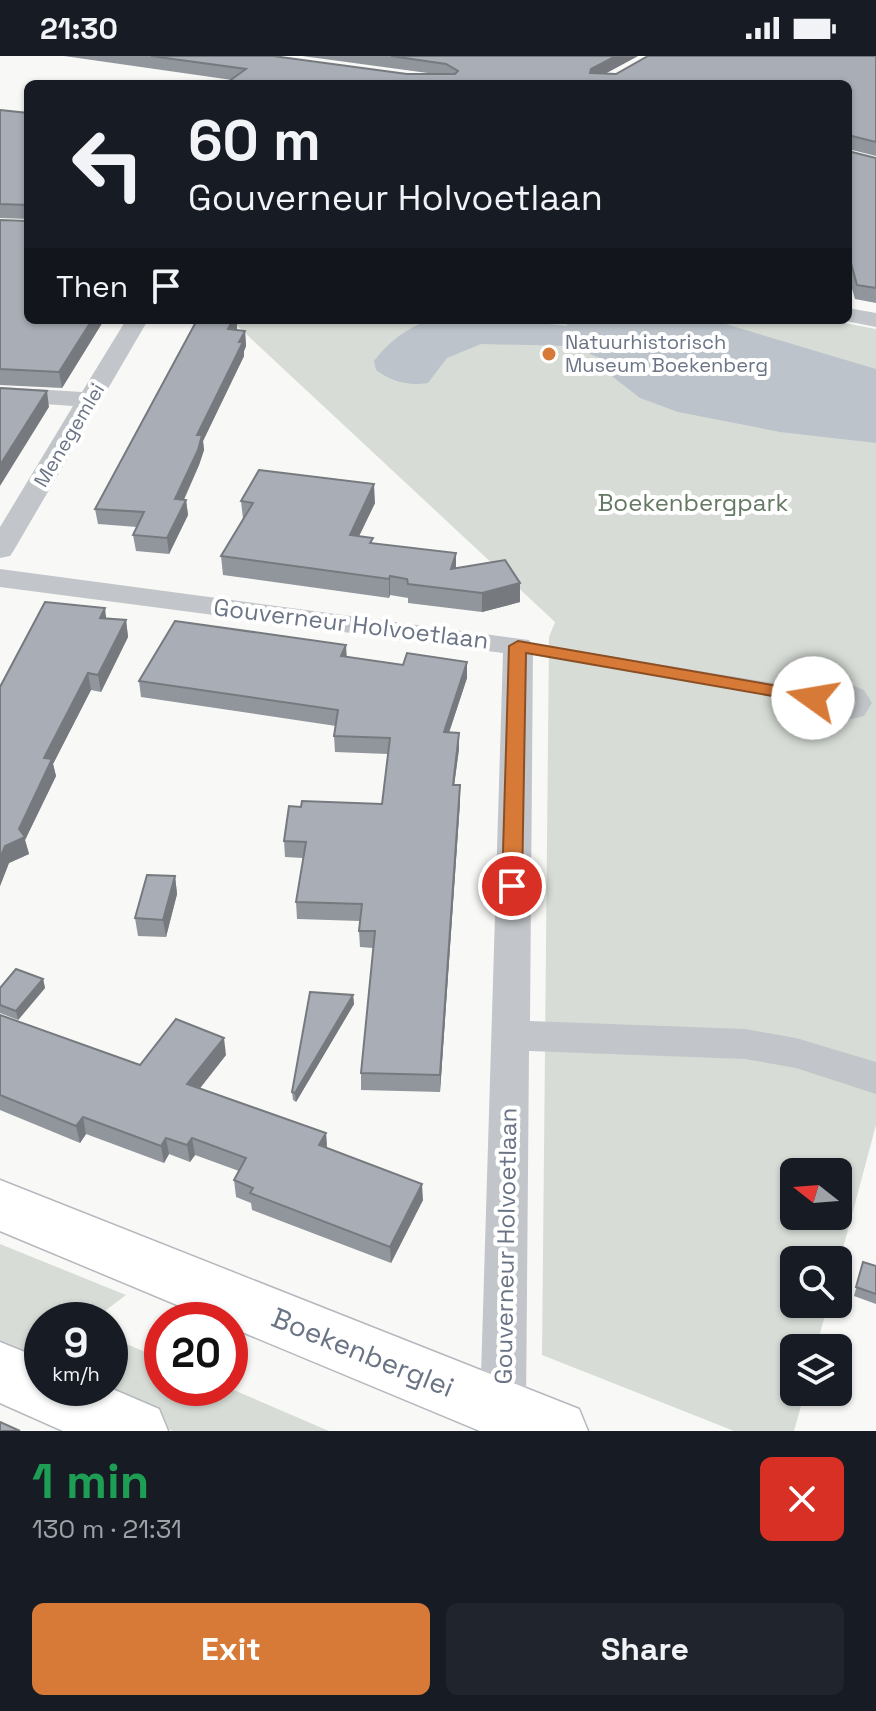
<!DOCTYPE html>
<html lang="en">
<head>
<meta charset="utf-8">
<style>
	body { margin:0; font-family:"Space Grotesk",sans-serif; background:#20242c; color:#f1f3f6; height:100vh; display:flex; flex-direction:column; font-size:30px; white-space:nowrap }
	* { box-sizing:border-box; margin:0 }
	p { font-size:26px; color:#9ea1a6 }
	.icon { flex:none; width:44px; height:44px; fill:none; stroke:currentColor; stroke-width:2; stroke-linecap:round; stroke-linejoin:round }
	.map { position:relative; height:1375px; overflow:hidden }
	.side { display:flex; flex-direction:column; background:#171b24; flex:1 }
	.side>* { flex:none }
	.top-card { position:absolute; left:24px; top:24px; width:828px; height:244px; border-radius:12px; box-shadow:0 2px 6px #0004; background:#171b24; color:#f1f3f6; overflow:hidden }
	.needle { width:52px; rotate:287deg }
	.fabs { position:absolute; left:780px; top:1102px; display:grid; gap:16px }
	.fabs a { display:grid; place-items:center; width:72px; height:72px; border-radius:12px; background:#171b24; box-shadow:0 2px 6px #0004; font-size:40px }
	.speed { position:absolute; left:24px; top:1246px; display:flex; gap:16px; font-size:40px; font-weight:700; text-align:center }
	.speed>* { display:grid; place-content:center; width:104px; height:104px; border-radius:50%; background:#171b24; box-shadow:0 2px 6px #0004; line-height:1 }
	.speed small { font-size:20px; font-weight:400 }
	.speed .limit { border:12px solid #d22; background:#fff; color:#111 }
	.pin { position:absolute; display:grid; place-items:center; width:68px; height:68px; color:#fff; margin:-34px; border:4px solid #fff; border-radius:50%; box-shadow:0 2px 8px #0007 }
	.me { position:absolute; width:88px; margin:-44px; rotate:283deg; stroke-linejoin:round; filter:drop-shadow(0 0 6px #0008) }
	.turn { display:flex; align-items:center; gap:28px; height:168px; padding:0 32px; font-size:36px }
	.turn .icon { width:104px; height:104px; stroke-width:2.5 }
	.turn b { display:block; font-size:56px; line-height:68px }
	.then { display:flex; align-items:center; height:76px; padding:0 32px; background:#0003; gap:16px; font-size:30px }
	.round { display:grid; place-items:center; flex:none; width:84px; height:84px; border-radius:12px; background:#20242c }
	.head { display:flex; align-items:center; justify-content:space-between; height:136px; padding:0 32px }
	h1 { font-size:48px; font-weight:800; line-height:60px; color:#1e9e55 }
	.cta { display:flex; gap:16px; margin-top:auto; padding:16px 32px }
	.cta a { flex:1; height:92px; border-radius:12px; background:#d77a38; color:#fff; font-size:32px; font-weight:800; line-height:92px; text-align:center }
	.cta a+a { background:#20242c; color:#f1f3f6 }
	.status { display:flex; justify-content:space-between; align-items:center; height:56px; padding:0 40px; background:#171b24; direction:ltr }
	.status svg { height:22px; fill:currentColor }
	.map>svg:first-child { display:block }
	.green { fill:#d7ddd6; fill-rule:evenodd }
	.water { fill:#bcc3ca }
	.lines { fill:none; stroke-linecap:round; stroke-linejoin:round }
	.secondary-casing { stroke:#b5b8be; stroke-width:3 }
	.lane { fill:#c2c5c9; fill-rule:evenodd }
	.street { fill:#c2c5c9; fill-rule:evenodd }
	.secondary { fill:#fff; fill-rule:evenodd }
	.wall { fill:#91969d }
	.shaded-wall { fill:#767a7f }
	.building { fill:#a9aeb6; stroke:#767a7f; stroke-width:2 }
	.route { fill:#d77a38; stroke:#8c4f24; stroke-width:2 }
	.poi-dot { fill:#d77a38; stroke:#fff; stroke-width:3 }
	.labels { text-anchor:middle; stroke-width:8; stroke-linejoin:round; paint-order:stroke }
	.far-poi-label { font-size:20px; fill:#6a7485; stroke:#fff; text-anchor:start }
	.far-street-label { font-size:20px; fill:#6a7485; stroke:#fff }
	.park-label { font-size:24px; fill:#657864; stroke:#fff }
	.street-label { font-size:24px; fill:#6a7485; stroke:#fff }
	.near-street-label { font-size:28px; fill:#6a7485; stroke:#fff }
</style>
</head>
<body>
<div class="status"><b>21:30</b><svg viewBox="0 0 49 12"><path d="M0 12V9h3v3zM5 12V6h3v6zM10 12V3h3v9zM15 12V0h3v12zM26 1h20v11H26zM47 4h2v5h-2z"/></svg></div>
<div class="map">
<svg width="876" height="1375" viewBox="0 0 876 1375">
	<rect width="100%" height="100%" fill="#f8f9f6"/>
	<!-- green -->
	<g class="green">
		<path d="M231 264H829L876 273V1069L838 1211V1204H794V1248H828L816 1292H794V1336H805L794 1375H734L542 1299 549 581 555 566ZM794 1116H838V1160H794Z"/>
		<polygon points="0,1188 126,1239 93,1264 42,1264 42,1319 0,1302"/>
		<polygon points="110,1281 162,1303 162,1332 229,1332 329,1375 173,1375 72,1332 110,1332"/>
	</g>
	<!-- water -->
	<path class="water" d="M428 264H511L567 270V264H712L876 313V387L780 376 678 356 640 342 613 321 604 304 572 290 481 288 447 302 428 327C408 330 392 326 376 314L374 305C389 285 405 274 428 264Z"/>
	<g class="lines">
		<defs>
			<g id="secondary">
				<polygon points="0,1124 579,1353 588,1375 480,1375 230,1271 230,1264 213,1264 0,1175"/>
				<polygon points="0,1286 42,1303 42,1332 110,1332 159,1353 168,1375 63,1375 0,1347"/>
			</g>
		</defs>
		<!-- secondary casing -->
		<use href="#secondary" class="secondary-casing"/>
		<!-- lane -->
		<path class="lane" d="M518 585 810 633 813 630 838 623 864 634 872 647 864 660C840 667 820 664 806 642L513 593 511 590 513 587ZM837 633 853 640 856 647 852 652 836 654 821 642 824 636Z"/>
		<!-- street -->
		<g class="street">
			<polygon points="848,252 876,257 876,271 841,264 848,264"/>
			<polygon points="126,264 148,264 14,494 10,500 0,502 0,471 73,350 0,345 0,331 82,336"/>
			<polygon points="0,513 529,584 533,590 530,965 745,973 796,982 876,1006 876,1038 796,1012 745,1003 529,995 526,1352 520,1368 503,1374 486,1368 480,1352 503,597 0,531"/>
		</g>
		<!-- secondary -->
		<use href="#secondary" class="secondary"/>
	</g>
	<!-- wall -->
	<g class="wall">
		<polygon points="64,0 273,0 407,18 435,18 302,0 638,0 605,18 616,18 876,0 876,100 848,93 232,24"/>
		<polygon points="0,54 28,57 28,264 104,264 62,332 0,329 0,164 28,165 28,163 0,162"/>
		<polygon points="848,95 876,102 876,247 855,243 848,219"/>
		<polygon points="237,273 236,274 245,275 246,290 244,295 244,300 203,385 204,394 199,409 184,444 186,444 188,459 169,498 136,495 133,479 137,471 98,468 95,453"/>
		<polygon points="241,445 375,447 359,480 373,488 456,497 456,512 520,546 482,556 408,547 408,542 390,539 389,542 223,519 221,500 243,463"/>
		<polygon points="106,562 126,564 128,581 101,636 91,634 53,708 56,720 25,784 29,798 9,807 0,830 0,631"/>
		<polygon points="347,601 467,622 449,676 459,677 459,693 454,729 460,746 440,1036 361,1034 361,1017 373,892 360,891 359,875 360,865 297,863 296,846 303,802 285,801 284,785 301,751 382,748 388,698 335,696 334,680 336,670 141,641 139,625"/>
		<polygon points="175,820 177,838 166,881 138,880 135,862"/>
		<polygon points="43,923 45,932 18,964 0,957 0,932"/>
		<polygon points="353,939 354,948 296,1046 293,1044 292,1036"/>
		<polygon points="0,959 140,1009 226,999 200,1032 326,1077 327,1092 423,1144 391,1207 252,1154 251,1147 236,1141 234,1124 239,1115 195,1099 190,1106 169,1098 164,1107 86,1078 80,1087 0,1054"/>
		<polygon points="863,1206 876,1210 876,1248 854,1240"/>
	</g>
	<!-- shaded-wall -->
	<g class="shaded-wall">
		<polygon points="616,0 638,0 591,25 591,13"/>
		<polygon points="92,264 104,264 62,332 59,316"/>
		<polygon points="233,264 237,264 237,273 229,288 228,273"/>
		<polygon points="245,275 246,290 244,295 244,300 203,385 204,394 199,409 177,458 175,443 197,379"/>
		<polygon points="47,335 49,351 0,430 0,409"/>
		<polygon points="374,428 375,447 351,497 350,479"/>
		<polygon points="186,444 188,459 169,498 167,482"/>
		<polygon points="456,497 456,516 451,513"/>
		<polygon points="390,520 390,539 389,542 389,523"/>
		<polygon points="520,527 520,546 482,556 482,537"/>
		<polygon points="105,552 107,569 100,562"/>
		<polygon points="126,564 128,581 101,636 98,619"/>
		<polygon points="346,589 347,605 341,600"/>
		<polygon points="467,606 467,622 444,692 444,676"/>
		<polygon points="88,617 91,634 53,708 56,720 25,784 29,798 9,807 0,830 0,802 5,790 19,773 44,702"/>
		<polygon points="459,677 459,693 452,745 453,729"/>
		<polygon points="460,729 460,746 440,1036 440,1019"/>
		<polygon points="175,820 177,838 166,881 163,864"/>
		<polygon points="43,923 45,932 18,964 16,955"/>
		<polygon points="353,939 354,948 296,1046 295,1037"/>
		<polygon points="224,982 226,999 190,1045 187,1028"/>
		<polygon points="83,1061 86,1078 80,1087 76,1070"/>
		<polygon points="326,1077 327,1093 319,1089"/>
		<polygon points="166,1082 169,1098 164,1107 161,1090"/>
		<polygon points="192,1082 195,1099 190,1106 187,1089"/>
		<polygon points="422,1128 423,1144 391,1207 390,1191"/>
	</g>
	<!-- building -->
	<g class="building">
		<polygon points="151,0 273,0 407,18 455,18 458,15 446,8 391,0 616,0 591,13 590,17 616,18 648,0 876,0 876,86 848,79 848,90 848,28 225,28 246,13"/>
		<polygon points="0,54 28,57 28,264 92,264 59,316 0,313 0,164 28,165 28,149 0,148"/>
		<polygon points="848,95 876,102 876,232 857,229 848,196"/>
		<polygon points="197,264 233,264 228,273 245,275 239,286 243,286 197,379 202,379 198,394 175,443 186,444 167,482 133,479 144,456 95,453"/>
		<polygon points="0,332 47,335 0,409"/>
		<polygon points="259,414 374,428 350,479 373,482 370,487 456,497 451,513 505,504 520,527 482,537 408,528 407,523 390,520 389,523 221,500 253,447 241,445"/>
		<polygon points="45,546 105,552 100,562 126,564 98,619 88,617 44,702 52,703 19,773 25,781 5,790 0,802 0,631"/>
		<polygon points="175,565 346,589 341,600 403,609 407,597 467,606 444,676 459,677 453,729 460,729 440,1019 361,1017 375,875 359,875 362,848 296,846 306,786 284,785 289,750 301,751 302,745 382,748 390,682 334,680 338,654 139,625"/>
		<polygon points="147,819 175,820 163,864 135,862"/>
		<polygon points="16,913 43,923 16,955 0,949 0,932"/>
		<polygon points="310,936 353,939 295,1037 292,1036"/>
		<polygon points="0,959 140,1009 176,963 224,982 187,1028 326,1077 319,1089 422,1128 390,1191 250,1137 253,1132 234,1124 246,1102 192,1082 187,1089 166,1082 161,1090 83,1061 76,1070 0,1039"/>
		<polygon points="863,1206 876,1210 876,1238 856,1231"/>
		<polygon points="0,1366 20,1375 0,1375"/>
	</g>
	<!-- route -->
	<polygon class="route" points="518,585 813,636 822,642 813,647 526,597 522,830 512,837 502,830 509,590"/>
	<!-- markers -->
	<circle class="poi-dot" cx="549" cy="298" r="8"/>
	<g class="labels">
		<!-- far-poi labels -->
		<g class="far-poi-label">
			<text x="565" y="293">Natuurhistorisch<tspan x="565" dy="23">Museum Boekenberg</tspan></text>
		</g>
		<!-- far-street labels -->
		<g class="far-street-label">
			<text transform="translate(69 379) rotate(-59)" y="7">Menegemlei</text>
		</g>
		<!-- park labels -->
		<g class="park-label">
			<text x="693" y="455">Boekenbergpark</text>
		</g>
		<!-- street labels -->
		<g class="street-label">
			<text transform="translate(351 568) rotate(7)" y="8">Gouverneur Holvoetlaan</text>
			<text transform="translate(506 1190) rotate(-89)" y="8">Gouverneur Holvoetlaan</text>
		</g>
		<!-- near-street labels -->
		<g class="near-street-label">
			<text transform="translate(363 1296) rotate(22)" y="10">Boekenberglei</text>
		</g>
	</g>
</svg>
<div class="fabs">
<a><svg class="needle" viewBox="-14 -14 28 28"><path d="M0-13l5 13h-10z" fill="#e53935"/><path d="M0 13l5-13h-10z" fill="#9ea1a6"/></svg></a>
<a><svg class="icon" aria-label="search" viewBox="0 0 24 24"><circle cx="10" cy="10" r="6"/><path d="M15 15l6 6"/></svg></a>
<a><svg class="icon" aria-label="layers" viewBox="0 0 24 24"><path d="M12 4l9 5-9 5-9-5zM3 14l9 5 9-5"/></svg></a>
</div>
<div class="speed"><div>9<small>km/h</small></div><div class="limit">20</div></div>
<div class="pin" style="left:512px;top:830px;background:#d93025"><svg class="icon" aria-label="arrive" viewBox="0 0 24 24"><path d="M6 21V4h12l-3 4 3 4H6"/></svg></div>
<svg class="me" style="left:813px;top:642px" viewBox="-20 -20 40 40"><circle r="19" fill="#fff"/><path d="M0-13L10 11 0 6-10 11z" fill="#d77a38"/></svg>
<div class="top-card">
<div class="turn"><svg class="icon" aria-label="left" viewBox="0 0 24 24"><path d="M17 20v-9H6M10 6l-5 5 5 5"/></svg><div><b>60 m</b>Gouverneur Holvoetlaan</div></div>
<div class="then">Then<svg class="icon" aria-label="arrive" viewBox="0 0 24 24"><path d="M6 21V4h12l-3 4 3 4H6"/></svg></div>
</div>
</div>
<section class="side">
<div class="head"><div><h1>1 min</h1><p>130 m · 21:31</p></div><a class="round" style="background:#d93025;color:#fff"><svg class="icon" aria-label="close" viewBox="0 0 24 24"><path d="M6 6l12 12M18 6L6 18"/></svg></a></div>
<div class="cta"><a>Exit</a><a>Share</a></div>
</section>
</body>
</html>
